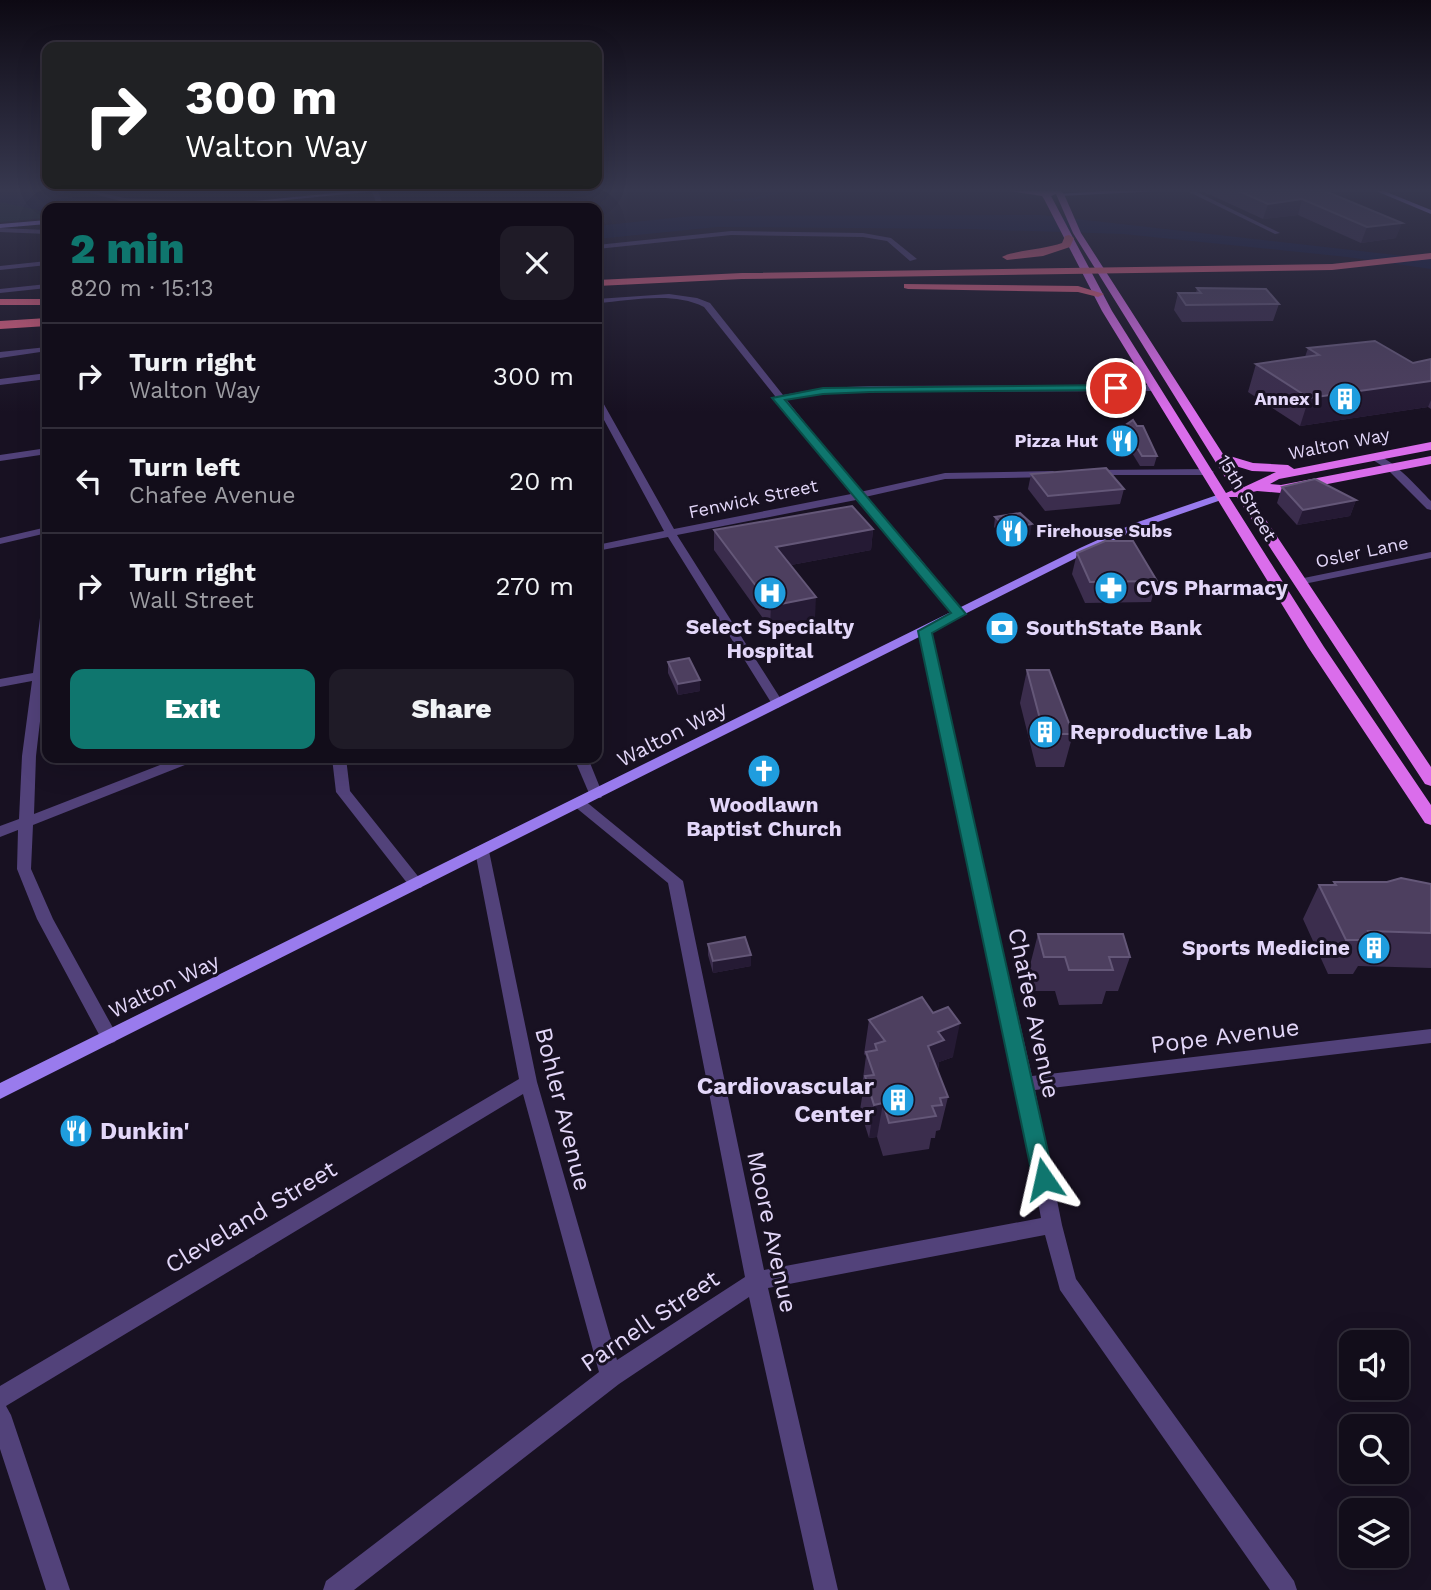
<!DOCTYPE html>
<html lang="en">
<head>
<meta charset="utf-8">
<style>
	body { margin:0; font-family:"Work Sans",sans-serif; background:#1f1b27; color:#f1f3f6; height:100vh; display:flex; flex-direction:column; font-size:26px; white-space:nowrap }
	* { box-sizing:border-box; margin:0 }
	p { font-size:23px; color:#9c9ca2 }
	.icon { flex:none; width:38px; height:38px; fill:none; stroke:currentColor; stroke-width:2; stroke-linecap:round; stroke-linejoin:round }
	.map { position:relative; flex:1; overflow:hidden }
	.details { position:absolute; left:42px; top:203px; width:560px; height:560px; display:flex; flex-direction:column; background:#120d1a; border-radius:14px; box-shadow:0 7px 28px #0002,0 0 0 2px #312d39 }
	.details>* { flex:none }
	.guide { position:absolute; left:42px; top:42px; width:560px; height:147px; border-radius:14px; box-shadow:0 7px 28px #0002,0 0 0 2px #312d39; background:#202124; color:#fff; overflow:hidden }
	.buttons { position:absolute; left:1339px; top:1330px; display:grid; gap:14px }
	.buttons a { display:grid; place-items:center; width:70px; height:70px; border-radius:14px; background:#120d1a; box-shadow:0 7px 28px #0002,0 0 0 2px #312d39; font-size:35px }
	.pin { position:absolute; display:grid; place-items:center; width:60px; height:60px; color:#fff; margin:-30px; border:4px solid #fff; border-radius:50%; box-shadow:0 2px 7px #0007 }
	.me { position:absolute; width:77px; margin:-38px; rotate:349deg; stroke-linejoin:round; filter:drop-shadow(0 0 5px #0008) }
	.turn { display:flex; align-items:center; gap:24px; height:147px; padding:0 28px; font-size:32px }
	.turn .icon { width:91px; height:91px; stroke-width:2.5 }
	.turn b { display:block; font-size:49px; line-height:60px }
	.round { display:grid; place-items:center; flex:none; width:74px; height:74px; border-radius:14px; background:#1f1b27 }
	.head { display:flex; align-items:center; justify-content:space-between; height:119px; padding:0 28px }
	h1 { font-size:42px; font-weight:800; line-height:52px; color:#0f766e }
	.cta { display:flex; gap:14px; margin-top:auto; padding:14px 28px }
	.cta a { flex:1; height:80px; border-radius:14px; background:#0f766e; color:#fff; font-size:28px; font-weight:800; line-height:80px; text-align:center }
	.cta a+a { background:#1f1b27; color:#f1f3f6 }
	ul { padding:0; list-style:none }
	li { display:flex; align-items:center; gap:21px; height:105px; padding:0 28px; border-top:2px solid #312d39 }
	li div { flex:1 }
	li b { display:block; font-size:26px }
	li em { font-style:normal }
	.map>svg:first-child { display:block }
	.green { fill:#15262b }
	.water { fill:#11163b }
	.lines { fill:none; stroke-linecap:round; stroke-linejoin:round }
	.stream { stroke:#11163b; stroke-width:2.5 }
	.minor { fill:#52427a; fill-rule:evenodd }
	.secondary { fill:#997bed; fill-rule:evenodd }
	.primary { fill:#da6deb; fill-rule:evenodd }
	.motorway { fill:#e96283; fill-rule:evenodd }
	.wall { fill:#3b2d4d }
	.shaded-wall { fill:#251a34 }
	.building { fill:#4d3f5f; stroke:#645778; stroke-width:2 }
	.route { fill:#0f766e; stroke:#0a4d48; stroke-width:2 }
	.labels { text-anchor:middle; stroke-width:6; stroke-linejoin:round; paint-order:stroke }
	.far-poi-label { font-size:18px; font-weight:bold; fill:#e3d7f9; stroke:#181122; text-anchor:end }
	.far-street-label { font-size:18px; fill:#e3d7f9; stroke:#181122 }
	.poi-label { font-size:21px; font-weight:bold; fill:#e3d7f9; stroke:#181122; text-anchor:start }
	.street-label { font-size:21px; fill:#e3d7f9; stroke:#181122 }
	.near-street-label { font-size:24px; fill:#e3d7f9; stroke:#181122 }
	.near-poi-label { font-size:24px; font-weight:bold; fill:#e3d7f9; stroke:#181122; text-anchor:end }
</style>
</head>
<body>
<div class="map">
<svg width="1431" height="1590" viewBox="0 0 1431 1590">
	<rect width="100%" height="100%" fill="#181122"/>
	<!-- green -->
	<polygon class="green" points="0,202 15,203 47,213 47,218 0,222"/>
	<!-- water -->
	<g class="water">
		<polygon points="0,191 46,191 113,208 47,208 47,212 0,202"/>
		<polygon points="1041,215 1431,259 1431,269 1347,257 1123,234 967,229 717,227 597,239 597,226 691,216"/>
	</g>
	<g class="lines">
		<!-- stream -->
		<polyline class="stream" points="734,200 754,199 783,191"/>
		<!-- minor -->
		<g class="minor">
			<polygon points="83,191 93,191 124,198 225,202 228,204 225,206 124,202"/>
			<polygon points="372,191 378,191 384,208 378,208"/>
			<polygon points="1187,191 1195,191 1280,233 1275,234"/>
			<polygon points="0,228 47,230 47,234 0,232"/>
			<polygon points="731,231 863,233 891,238 917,259 910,261 887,241 863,237 731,235 597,249 597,245"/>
			<polygon points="47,261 47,265 0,270 0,266"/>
			<polygon points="47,284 47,288 0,293 0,289"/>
			<path d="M669 294 697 298 710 303 783 395 823 388 870 386 1156 385 1160 388 1156 391 870 392 823 394 786 399 860 492 945 473 1053 471 1058 474 1053 477 945 479 865 497 919 557 963 612V616H955L911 561 856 500 677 535 784 704 778 708 772 704 668 537 597 551V545L664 531 597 407V396L601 399 674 529 851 494 778 401 775 400V396L704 307C672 291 632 301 597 303V299Z"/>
			<polygon points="47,347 47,351 0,358 0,352"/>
			<polygon points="47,373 47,379 0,385 0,379"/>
			<polygon points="47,448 47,454 0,461 0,455"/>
			<path d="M1370 454C1388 453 1418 488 1431 501V510L1427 509 1387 469 1370 458Z"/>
			<polygon points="1091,470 1209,469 1214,472 1209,475 1087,475 1086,473"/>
			<polygon points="47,527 47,533 0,544 0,538"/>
			<polygon points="1431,552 1431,558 1299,585 1293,582 1299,579"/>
			<polygon points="47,607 47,678 45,678 36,756 34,814 178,758 197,758 195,761 33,825 31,869 53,919 118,1037 115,1042 109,1044 103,1042 37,919 17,869 18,830 0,837 0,826 19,819 22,756 32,681 0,687 0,679 33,673 41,610"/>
			<polygon points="924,627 930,631 1032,1076 1431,1029 1431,1043 1035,1090 1062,1225 1076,1279 1294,1581 1297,1590 1270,1590 1060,1290 1045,1235 768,1288 838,1590 814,1590 749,1297 619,1384 354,1590 323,1590 326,1581 599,1372 523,1094 6,1406 11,1415 70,1590 46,1590 0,1449 0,1386 519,1079 475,851 477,847 487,847 489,851 537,1082 617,1360 745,1277 668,883 574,806 572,803 574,800 584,800 683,881 764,1270 1041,1218 1016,1084 918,631"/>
			<polygon points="332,758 346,758 350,791 421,880 424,884 421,888 411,888 336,792"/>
			<polygon points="574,758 588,758 603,795 601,798 591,798"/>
		</g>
		<!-- secondary -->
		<g class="secondary">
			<polygon points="355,191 377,191 205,208 183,208"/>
			<polygon points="1102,191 1161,191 1060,196 1057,194"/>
			<polygon points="1376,191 1384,191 1431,210 1431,214"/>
			<polygon points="47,220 47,224 0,228 0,224"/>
			<polygon points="1223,493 1227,494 1227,498 1143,527 1088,552 0,1099 0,1083 1080,548 1135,523"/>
		</g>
		<!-- primary -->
		<path class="primary" d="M1009 191H1061L1064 194 1081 233 1223 454 1253 463 1288 465 1294 469 1431 442V450L1279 479 1270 484 1281 485 1431 456V464L1281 493 1257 491 1248 493 1431 767V786L1425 784 1237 497H1229L1324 647 1431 805V825L1425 823 1308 647 1102 311 1044 199 1042 196ZM1056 194 1073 233 1233 490 1226 493 1112 311 1051 196ZM1229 464 1252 471 1276 472 1244 487Z"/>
		<!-- motorway -->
		<g class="motorway">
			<path d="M1069 235 1074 238 1070 247 1043 256 1007 260 1002 257C1011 251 1046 249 1062 243L1065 236Z"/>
			<polygon points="1431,253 1431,259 1332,270 742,279 597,286 597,280 742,273 1332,264"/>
			<polygon points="904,284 1078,286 1104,294 1098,297 1078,292 908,289 904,288"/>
			<rect x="0" y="299" width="47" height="6"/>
			<polygon points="47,318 47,326 0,329 0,321"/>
		</g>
	</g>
	<!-- wall -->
	<g class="wall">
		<polygon points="1202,191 1325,191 1396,238 1361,243 1298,215 1263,219"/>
		<polygon points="1197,288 1279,304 1273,321 1182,322 1174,310 1178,293 1196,293"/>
		<polygon points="1308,348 1413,363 1431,359 1431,409 1428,407 1300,426 1248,392 1256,364 1305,357"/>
		<polygon points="1124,426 1157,456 1154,466 1140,466 1121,435"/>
		<polygon points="1031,474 1124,489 1120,504 1045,511 1028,489"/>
		<polygon points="1282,487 1356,500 1350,516 1297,525 1277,503"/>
		<polygon points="995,517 1030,535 1006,539 994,527"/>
		<polygon points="873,529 871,550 791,565 815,618 770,628 714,550 714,530"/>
		<polygon points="1077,553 1157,581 1151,602 1085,603 1072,574"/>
		<polygon points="668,662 700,680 700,691 678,695 668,673"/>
		<polygon points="1027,670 1073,734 1064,767 1036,767 1020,703"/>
		<polygon points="1334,882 1431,884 1431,968 1358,966 1353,974 1328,974 1303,919 1319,885 1333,885"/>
		<polygon points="1038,934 1130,957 1118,991 1106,991 1102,1004 1059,1005 1055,991 1034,991 1029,969"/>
		<polygon points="708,944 751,966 713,973 708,955"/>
		<polygon points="869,1020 953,1057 939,1062 938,1071 948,1097 940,1130 936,1131 935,1138 931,1138 929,1149 883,1156 877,1137 869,1138 860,1110 863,1091 862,1086 866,1056 864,1054"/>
	</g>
	<!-- shaded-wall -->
	<g class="shaded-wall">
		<polygon points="1302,199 1298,215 1263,219 1268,204"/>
		<polygon points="1402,223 1396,238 1361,243 1367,227"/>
		<polygon points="1431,381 1431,400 1428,407 1300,426 1309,398"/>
		<polygon points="1356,500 1350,516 1297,525 1303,510"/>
		<polygon points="1032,524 1030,535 1006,539 1008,529"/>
		<polygon points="873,529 871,550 775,568 776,547"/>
		<polygon points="816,597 815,618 770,628 771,606"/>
		<polygon points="700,680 700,691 678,695 678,684"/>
		<polygon points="751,955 751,966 713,973 713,961"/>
		<polygon points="960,1023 953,1057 939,1062 937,1073 928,1046 938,1032"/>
		<polygon points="883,1103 877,1137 869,1138 874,1105"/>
	</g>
	<!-- building -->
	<g class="building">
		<polygon points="1239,191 1325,191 1402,223 1367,227 1302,199 1268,204"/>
		<polygon points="1197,288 1266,289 1279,304 1186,305 1178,293 1201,293"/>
		<polygon points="1375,341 1413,363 1431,359 1431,381 1309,398 1256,364 1319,355 1308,348"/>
		<polygon points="1133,420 1137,426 1143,426 1157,456 1142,456 1124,426"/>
		<polygon points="1106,468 1124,489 1048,496 1031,474"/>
		<polygon points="1315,479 1356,500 1303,510 1282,487"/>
		<polygon points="852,506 873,529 776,547 816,597 771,606 714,530"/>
		<polygon points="1020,513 1032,524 1008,529 995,517"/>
		<polygon points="1105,541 1133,541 1157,581 1090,582 1077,553"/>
		<polygon points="689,658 700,680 678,684 668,662"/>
		<polygon points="1027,670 1049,670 1073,734 1044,734"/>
		<polygon points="1401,878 1431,884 1431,933 1368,931 1372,940 1346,940 1319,885 1336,885 1334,882 1387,882"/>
		<polygon points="1038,934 1123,934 1130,957 1109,957 1113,970 1069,970 1065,957 1044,957"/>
		<polygon points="745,937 751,955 713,961 708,944"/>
		<polygon points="922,997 933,1013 948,1007 960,1023 938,1032 944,1040 928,1046 948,1097 940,1098 942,1105 932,1106 936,1116 889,1123 883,1103 874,1105 865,1076 874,1075 866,1052 877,1050 875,1044 885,1041 869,1020"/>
	</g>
	<!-- sky -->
	<linearGradient id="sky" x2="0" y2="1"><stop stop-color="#0d0913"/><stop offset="0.46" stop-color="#37384f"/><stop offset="1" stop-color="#37384f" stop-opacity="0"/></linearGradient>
	<rect width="1431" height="413" fill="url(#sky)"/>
	<!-- route -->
	<polygon class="route" points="1116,385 1120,386 1120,390 870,392 823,394 785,400 966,614 932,633 1054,1179 1051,1186 1044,1188 1036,1186 1033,1179 918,631 951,613 772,398 823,388"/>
	<!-- icons -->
	<defs>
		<symbol id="building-disc" viewBox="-11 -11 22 22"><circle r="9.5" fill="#1f9dde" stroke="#181122"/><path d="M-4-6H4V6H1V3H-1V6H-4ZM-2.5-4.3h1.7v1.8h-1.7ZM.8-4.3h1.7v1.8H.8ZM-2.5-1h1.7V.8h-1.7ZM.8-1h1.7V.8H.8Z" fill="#fff"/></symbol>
		<symbol id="restaurant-disc" viewBox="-11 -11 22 22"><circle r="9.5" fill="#1f9dde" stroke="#181122"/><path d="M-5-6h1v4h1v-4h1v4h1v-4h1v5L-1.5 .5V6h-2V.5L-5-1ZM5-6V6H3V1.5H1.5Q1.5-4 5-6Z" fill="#fff"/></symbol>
		<symbol id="pharmacy-disc" viewBox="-11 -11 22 22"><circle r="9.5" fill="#1f9dde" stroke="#181122"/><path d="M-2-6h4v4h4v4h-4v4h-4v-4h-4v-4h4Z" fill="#fff"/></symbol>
		<symbol id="hospital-disc" viewBox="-11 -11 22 22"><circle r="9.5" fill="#1f9dde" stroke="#181122"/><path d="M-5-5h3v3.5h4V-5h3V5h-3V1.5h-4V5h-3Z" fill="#fff"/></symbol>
		<symbol id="bank-disc" viewBox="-11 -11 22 22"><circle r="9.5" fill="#1f9dde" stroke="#181122"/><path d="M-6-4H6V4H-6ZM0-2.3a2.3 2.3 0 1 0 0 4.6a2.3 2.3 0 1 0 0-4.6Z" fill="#fff"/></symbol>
		<symbol id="church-disc" viewBox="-11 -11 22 22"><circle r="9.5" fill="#1f9dde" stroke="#181122"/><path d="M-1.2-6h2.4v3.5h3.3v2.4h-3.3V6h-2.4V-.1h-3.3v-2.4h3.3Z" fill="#fff"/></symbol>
	</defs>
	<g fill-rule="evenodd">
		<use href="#building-disc" x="1326" y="380" width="38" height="38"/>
		<use href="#restaurant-disc" x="1103" y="422" width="38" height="38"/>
		<use href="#restaurant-disc" x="993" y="512" width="38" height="38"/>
		<use href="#pharmacy-disc" x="1092" y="569" width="38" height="38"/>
		<use href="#hospital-disc" x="751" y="574" width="38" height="38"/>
		<use href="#bank-disc" x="983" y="609" width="38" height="38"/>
		<use href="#building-disc" x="1026" y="713" width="38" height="38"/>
		<use href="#church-disc" x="745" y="752" width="38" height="38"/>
		<use href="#building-disc" x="1355" y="929" width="38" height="38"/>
		<use href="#building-disc" x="879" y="1081" width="38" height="38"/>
		<use href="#restaurant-disc" x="57" y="1112" width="38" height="38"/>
	</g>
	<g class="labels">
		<!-- far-poi labels -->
		<g class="far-poi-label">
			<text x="1320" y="405">Annex I</text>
			<text x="1098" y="447">Pizza Hut</text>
			<text x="1036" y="537" text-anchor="start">Firehouse Subs</text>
		</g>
		<!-- far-street labels -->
		<g class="far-street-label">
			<text transform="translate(1339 444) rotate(-11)" y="6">Walton Way</text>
			<text transform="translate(1247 498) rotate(59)" y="6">15th Street</text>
			<text transform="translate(753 499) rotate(-12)" y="6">Fenwick Street</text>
			<text transform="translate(1362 552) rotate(-12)" y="6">Osler Lane</text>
		</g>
		<!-- poi labels -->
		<g class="poi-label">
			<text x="1136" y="595">CVS Pharmacy</text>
			<text x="770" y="634" text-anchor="middle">Select Specialty<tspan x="770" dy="24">Hospital</tspan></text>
			<text x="1026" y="635">SouthState Bank</text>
			<text x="1070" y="739">Reproductive Lab</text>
			<text x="764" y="812" text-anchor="middle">Woodlawn<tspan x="764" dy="24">Baptist Church</tspan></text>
			<text x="1350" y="955" text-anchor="end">Sports Medicine</text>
		</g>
		<!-- street labels -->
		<g class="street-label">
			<text transform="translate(672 734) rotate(-27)" y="7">Walton Way</text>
			<text transform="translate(164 986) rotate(-26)" y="7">Walton Way</text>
		</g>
		<!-- near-street labels -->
		<g class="near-street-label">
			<text transform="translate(1034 1013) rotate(78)" y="8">Chafee Avenue</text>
			<text transform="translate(1225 1036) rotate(-7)" y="8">Pope Avenue</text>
			<text transform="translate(563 1109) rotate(76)" y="8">Bohler Avenue</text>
			<text transform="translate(251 1217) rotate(-31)" y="8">Cleveland Street</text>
			<text transform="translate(772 1232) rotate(78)" y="8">Moore Avenue</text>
			<text transform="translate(650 1321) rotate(-34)" y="8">Parnell Street</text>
		</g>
		<!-- near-poi labels -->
		<g class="near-poi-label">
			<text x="874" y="1094">Cardiovascular<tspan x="874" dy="28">Center</tspan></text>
			<text x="100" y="1139" text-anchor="start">Dunkin'</text>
		</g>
	</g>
</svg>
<div class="buttons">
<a><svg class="icon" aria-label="sound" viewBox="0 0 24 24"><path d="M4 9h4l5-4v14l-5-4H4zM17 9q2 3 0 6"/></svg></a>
<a><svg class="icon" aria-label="search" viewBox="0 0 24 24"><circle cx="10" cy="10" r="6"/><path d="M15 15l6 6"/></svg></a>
<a><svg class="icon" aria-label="layers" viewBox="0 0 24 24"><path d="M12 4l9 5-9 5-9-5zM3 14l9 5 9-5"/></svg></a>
</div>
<div class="pin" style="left:1116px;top:388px;background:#d93025"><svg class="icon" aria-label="arrive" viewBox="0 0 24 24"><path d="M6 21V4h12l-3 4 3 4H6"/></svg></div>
<svg class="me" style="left:1044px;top:1179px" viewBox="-20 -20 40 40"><path d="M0-17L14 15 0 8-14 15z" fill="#0f766e" stroke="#fff" stroke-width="4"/></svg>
<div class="guide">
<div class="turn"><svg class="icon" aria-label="right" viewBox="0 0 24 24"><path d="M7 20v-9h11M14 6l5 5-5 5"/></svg><div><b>300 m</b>Walton Way</div></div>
</div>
<section class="details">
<div class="head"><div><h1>2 min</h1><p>820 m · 15:13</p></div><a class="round"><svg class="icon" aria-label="close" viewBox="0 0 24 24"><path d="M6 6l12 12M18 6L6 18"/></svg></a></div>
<ul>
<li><svg class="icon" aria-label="right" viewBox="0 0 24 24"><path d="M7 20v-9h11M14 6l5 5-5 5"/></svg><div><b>Turn right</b><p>Walton Way</p></div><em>300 m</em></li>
<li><svg class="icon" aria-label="left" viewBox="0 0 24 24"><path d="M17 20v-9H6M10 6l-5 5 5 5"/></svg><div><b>Turn left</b><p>Chafee Avenue</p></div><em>20 m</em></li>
<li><svg class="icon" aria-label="right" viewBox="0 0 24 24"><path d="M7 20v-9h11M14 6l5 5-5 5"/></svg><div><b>Turn right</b><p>Wall Street</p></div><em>270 m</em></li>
</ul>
<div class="cta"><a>Exit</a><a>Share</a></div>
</section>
</div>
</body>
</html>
